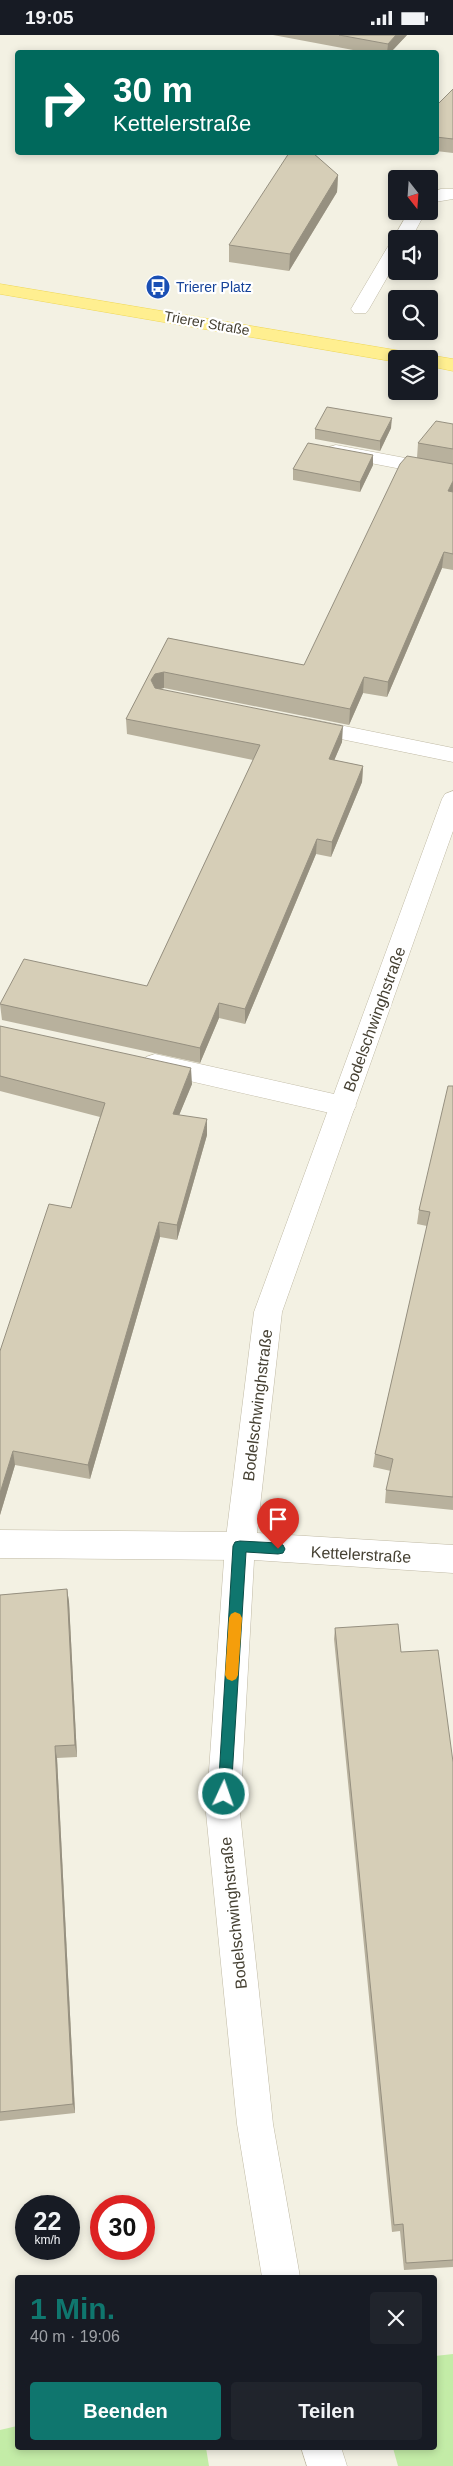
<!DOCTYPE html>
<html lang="de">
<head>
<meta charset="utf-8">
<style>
	body { margin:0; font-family:Helvetica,sans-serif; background:#20242c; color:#f1f3f6; height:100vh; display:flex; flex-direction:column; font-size:19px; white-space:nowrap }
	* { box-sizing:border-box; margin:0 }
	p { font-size:16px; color:#9ea1a6 }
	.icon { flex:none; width:28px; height:28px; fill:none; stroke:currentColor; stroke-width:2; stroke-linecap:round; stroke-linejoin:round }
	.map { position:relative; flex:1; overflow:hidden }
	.drawer { position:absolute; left:15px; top:2240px; width:422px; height:175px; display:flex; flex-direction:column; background:#171b24; border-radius:5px; box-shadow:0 2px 8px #0003 }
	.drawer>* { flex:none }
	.hud { position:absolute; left:15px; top:15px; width:424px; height:105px; border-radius:5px; box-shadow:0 2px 8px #0003; background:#00695c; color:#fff; overflow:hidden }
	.needle { width:32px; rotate:163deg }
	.fabs { position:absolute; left:388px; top:135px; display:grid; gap:10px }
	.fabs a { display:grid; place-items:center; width:50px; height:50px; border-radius:5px; background:#171b24; box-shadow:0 2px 8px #0003; font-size:25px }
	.speed { position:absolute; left:15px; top:2160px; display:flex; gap:10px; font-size:25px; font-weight:700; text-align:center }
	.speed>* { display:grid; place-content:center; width:65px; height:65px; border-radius:50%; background:#171b24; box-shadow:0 2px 8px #0003; line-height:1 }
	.speed small { font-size:12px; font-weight:400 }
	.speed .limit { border:8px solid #d22; background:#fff; color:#111 }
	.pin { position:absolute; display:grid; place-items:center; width:42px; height:42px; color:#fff; margin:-51px -21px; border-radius:50% 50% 50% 0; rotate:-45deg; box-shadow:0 0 5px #0007 }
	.pin .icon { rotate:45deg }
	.me { position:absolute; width:55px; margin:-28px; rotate:3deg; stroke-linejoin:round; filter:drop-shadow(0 0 4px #0008) }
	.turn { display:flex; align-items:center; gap:18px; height:105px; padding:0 15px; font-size:22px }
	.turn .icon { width:65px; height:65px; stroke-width:2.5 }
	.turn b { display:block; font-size:35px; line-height:42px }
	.round { display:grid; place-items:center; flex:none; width:52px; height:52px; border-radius:5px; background:#20242c }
	.head { display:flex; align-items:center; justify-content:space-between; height:85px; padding:0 15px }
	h1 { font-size:30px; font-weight:800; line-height:38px; color:#0f766e }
	.primary-button { display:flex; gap:10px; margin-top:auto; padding:10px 15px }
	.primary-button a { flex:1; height:58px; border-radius:5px; background:#0f766e; color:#fff; font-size:20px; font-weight:800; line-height:58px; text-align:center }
	.primary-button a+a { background:#20242c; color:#f1f3f6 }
	.status { display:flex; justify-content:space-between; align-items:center; height:35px; padding:0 25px; background:#171b24; direction:ltr }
	.status svg { height:14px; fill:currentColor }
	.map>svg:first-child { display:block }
	.green { fill:#c3eca7 }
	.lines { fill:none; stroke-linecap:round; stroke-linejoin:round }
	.service-casing { stroke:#c0baa5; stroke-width:1 }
	.minor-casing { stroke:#c0baa5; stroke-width:1 }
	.primary-casing { stroke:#efd755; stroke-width:1 }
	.service { fill:#fff; fill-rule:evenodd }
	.minor { fill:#fff; fill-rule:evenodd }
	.primary { fill:#ffef90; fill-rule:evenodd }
	.wall { fill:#b8b19d }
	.shaded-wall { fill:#969080 }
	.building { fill:#d6ceb7; stroke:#969080 }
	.route { fill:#0f766e; stroke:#0a4d48 }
	.slow { fill:#f59e0b }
	.labels { text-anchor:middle; stroke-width:4.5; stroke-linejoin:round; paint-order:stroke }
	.far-transit-label { font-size:14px; fill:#164399; stroke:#fff; text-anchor:start }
	.far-street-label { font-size:14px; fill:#464133; stroke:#fff }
	.street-label { font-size:16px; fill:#464133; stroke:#fff }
</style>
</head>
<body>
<div class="status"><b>19:05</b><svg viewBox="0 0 49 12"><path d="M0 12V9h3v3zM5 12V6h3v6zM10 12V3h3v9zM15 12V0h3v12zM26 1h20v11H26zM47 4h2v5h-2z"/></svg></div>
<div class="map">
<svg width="453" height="2431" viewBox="0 0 453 2431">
	<rect width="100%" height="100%" fill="#f3f1e3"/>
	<!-- green -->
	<g class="green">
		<polygon points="453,2319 453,2431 398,2431 393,2413 435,2412 435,2321"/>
		<polygon points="17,2391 18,2412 206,2413 209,2431 0,2431 0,2395"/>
	</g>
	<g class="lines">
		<defs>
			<g id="service">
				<polygon points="441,154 453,154 453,164 429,168 429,158"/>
				<polygon points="409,176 426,176 411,204 396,204 396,208 393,204"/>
				<polygon points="396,208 396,227 369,274 366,278 354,278 351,274 387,213 390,209"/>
				<polygon points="336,410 453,432 453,444 329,420 326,416 329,412"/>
				<polygon points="305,683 453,713 453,727 297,695 294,690 297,685"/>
				<polygon points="155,1019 343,1061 352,1064 356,1071 352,1078 343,1081 146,1036 142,1029 146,1022"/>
				<polygon points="0,1495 240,1497 251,1501 255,1511 251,1521 240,1525 0,1523"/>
			</g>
			<g id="minor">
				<polygon points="453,756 453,796 282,1277 257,1498 453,1510 453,1538 254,1525 240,1778 273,2089 300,2242 262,2242 237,2089 206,1778 225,1511 254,1277 442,764 445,759"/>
				<polygon points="301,2412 341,2412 347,2431 307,2431"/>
			</g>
			<polygon id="primary" points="0,249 413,318 422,323 429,320 453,324 453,336 429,331 429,324 396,324 396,327 0,259"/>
		</defs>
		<!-- service casing -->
		<use href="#service" class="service-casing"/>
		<!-- minor casing -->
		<use href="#minor" class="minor-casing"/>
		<!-- primary casing -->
		<use href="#primary" class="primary-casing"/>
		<!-- service -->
		<use href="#service" class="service"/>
		<!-- minor -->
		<use href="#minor" class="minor"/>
		<!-- primary -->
		<use href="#primary" class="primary"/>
	</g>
	<!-- wall -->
	<g class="wall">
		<polygon points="273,0 407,0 390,18 369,18"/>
		<polygon points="453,54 453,118 436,116 436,71"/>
		<polygon points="338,140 337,157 289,236 229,227 229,210"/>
		<polygon points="453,389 453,535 442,533 387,662 363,658 349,690 164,653 160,654 342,707 334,725 363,731 362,747 331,822 316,819 245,989 219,983 200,1028 2,985 0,969 147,951 253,725 127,699 126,684 168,603 304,630 417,423 418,408"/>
		<polygon points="391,393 380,416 315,404 315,394"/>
		<polygon points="373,420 373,430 360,457 293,445 293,434"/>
		<polygon points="0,991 192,1049 179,1080 207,1100 177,1205 160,1202 90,1444 15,1430 0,1480 0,1316 71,1173 100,1082 0,1056"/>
		<polygon points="453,1051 453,1475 385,1468 386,1455 391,1436 373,1432 375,1419 427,1191 417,1189 419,1175"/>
		<polygon points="67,1554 69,1567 77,1722 57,1723 75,2078 0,2086 0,1560"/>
		<polygon points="335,1593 401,1617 453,1727 453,2232 404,2235 400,2196 392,2197 334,1604"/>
	</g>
	<!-- shaded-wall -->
	<g class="shaded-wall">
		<polygon points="396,0 407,0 390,18 387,18 388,9"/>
		<polygon points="338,140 337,157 289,236 290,219"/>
		<polygon points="392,383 391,393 380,416 380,406"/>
		<polygon points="373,420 373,430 360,457 360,447"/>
		<polygon points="453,446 453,458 448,456"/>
		<polygon points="444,517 442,533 387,662 388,647"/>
		<polygon points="164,637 164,653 156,655 151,645 155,639"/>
		<polygon points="364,642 363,658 349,690 350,674"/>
		<polygon points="343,691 342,707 328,740 329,724"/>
		<polygon points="363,731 362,747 331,822 332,807"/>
		<polygon points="317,804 316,819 245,989 245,974"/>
		<polygon points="219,968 219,983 200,1028 200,1013"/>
		<polygon points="191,1033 192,1049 173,1095 173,1079"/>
		<polygon points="207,1084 207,1100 177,1205 177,1190"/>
		<polygon points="159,1187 160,1202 90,1444 88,1430"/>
		<polygon points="13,1416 15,1430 0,1480 0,1458"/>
		<polygon points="67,1554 69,1567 77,1722 75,1710"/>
		<polygon points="55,1711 57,1723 75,2078 73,2069"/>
	</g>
	<!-- building -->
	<g class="building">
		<polygon points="339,0 396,0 388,9"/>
		<polygon points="453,54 453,104 436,102 436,71"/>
		<polygon points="289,118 313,118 338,140 290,219 229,210"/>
		<polygon points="327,372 392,383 380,406 315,394"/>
		<polygon points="436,386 453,389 453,414 418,408"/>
		<polygon points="308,408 373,420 360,447 293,434"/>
		<polygon points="407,421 453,429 453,446 448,456 453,457 453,519 444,517 388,647 364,642 350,674 164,637 155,639 151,645 155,653 343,691 329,724 363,731 332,807 317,804 245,974 219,968 200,1013 0,969 24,924 147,951 260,710 126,684 168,603 304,630 400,429"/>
		<polygon points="0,991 191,1033 173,1079 207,1084 177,1190 159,1187 88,1430 13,1416 0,1458 0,1316 49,1169 71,1173 105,1068 0,1041"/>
		<polygon points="448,1051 453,1051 453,1462 386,1455 393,1424 375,1419 430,1177 419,1175"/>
		<polygon points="67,1554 75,1710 55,1711 73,2069 0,2077 0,1560"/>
		<polygon points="398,1589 401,1617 438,1615 453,1727 453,2225 406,2228 403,2189 394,2190 335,1593"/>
	</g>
	<!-- route -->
	<polygon class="route" points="240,1506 278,1508 283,1510 285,1514 283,1518 278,1519 246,1517 231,1759 229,1763 224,1765 220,1763 218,1759 233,1511 235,1507"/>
	<!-- slow -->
	<polygon class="slow" points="235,1577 240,1579 242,1583 238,1640 236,1644 232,1646 227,1644 225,1640 229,1583 231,1579"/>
	<!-- icons -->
	<defs>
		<symbol id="bus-disc" viewBox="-11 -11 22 22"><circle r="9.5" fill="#1a4fb4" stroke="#fff"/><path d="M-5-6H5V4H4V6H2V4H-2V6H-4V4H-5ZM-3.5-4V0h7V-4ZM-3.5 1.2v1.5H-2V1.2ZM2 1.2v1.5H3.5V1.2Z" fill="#fff"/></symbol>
	</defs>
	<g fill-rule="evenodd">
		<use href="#bus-disc" x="144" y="238" width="28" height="28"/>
	</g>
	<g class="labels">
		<!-- far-transit labels -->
		<g class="far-transit-label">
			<text x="176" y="257">Trierer Platz</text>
		</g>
		<!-- far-street labels -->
		<g class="far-street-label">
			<text transform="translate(207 288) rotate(10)" y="5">Trierer Straße</text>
		</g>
		<!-- street labels -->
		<g class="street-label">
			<text transform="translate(374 984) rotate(-70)" y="6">Bodelschwinghstraße</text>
			<text transform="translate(257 1370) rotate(-83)" y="6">Bodelschwinghstraße</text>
			<text transform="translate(361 1519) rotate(3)" y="6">Kettelerstraße</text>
			<text transform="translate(233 1878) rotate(-96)" y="6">Bodelschwinghstraße</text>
		</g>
	</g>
</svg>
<div class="fabs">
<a><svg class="needle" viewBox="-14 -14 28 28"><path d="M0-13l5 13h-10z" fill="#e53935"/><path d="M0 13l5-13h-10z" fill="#9ea1a6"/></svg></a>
<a><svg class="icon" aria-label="sound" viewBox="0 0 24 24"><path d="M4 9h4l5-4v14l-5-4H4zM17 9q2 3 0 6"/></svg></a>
<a><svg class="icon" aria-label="search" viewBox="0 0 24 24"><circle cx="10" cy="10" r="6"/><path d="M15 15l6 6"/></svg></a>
<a><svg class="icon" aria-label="layers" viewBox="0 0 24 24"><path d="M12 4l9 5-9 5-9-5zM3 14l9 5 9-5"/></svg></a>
</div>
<div class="speed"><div>22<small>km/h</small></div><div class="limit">30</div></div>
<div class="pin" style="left:278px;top:1514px;background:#d93025"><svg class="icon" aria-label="arrive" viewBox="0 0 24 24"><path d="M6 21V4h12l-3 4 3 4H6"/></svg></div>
<svg class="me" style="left:224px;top:1759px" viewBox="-20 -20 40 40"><circle r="17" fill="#0f766e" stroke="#fff" stroke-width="3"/><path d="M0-11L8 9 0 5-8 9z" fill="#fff"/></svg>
<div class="hud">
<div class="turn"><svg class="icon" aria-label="right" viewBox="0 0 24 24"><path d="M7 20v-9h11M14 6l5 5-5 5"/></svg><div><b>30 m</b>Kettelerstraße</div></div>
</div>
<section class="drawer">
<div class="head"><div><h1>1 Min.</h1><p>40 m · 19:06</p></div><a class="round"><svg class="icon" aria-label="close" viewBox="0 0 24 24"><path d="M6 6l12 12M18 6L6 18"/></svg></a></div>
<div class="primary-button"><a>Beenden</a><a>Teilen</a></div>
</section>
</div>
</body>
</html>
